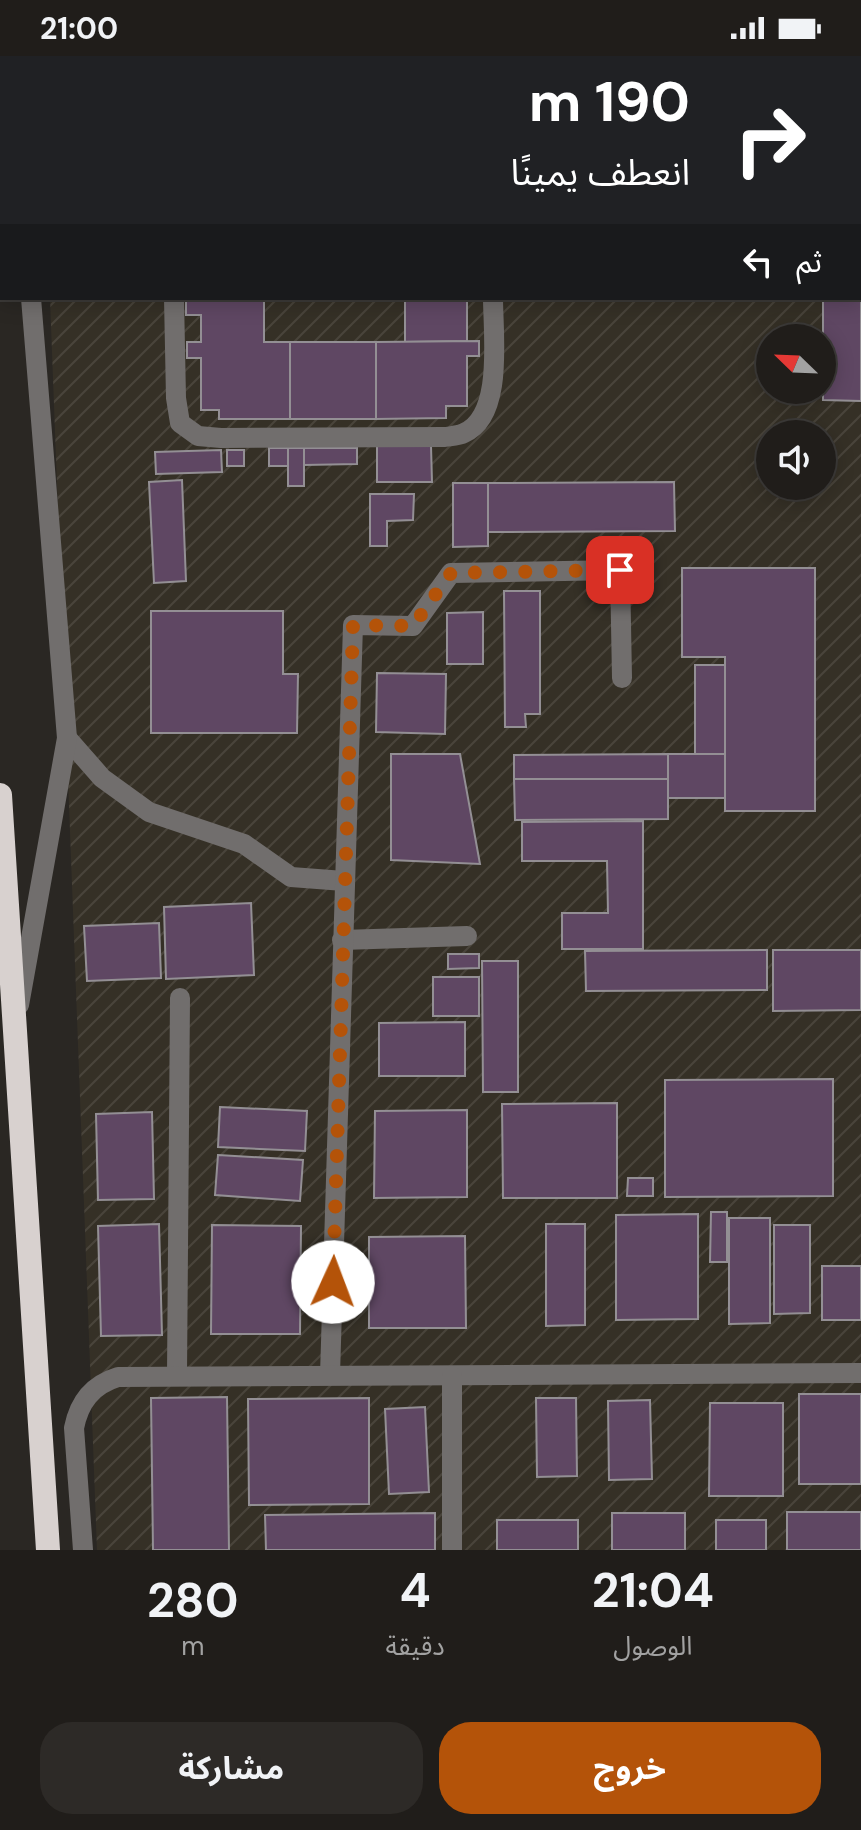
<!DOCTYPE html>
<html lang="ar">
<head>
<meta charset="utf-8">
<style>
	body { margin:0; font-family:"DM Sans","Noto Sans Arabic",sans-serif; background:#2d2a27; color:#f1f3f6; direction:rtl; height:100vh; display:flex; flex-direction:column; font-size:30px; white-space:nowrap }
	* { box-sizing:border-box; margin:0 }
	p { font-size:26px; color:#a2a2a2 }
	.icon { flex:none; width:44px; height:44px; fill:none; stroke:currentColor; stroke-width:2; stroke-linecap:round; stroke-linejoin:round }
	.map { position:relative; height:1494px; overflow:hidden; direction:ltr }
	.drawer { display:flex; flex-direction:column; background:#201d1a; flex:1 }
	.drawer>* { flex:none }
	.top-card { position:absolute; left:0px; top:0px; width:862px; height:244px; box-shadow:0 4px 20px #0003,0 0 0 2px #3d3b39; direction:rtl; background:#202124; color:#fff; overflow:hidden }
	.needle { width:52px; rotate:293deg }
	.fabs { position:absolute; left:756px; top:268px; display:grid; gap:16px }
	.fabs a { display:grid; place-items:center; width:80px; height:80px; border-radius:50%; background:#201d1a; box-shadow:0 4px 20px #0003,0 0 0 2px #3d3b39; font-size:40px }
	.pin { position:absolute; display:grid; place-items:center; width:68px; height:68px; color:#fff; margin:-34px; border-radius:16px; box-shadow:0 4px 12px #0006 }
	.me { position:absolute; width:88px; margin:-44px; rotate:2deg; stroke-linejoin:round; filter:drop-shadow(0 0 6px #0008) }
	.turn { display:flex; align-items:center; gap:28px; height:168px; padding:0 40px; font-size:36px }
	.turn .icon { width:104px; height:104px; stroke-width:2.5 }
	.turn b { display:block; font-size:56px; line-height:68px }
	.then { display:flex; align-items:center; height:76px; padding:0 40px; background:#0003; gap:16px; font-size:30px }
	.eta { display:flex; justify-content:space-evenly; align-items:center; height:136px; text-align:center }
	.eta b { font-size:48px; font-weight:700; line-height:56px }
	.action { display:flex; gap:16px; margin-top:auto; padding:16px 40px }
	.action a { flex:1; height:92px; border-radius:32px; background:#b45309; color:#fff; font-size:32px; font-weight:700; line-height:92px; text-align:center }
	.action a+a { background:#2d2a27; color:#f1f3f6 }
	.status { display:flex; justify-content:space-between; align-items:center; height:56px; padding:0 40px; background:#201d1a; direction:ltr }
	.status svg { height:22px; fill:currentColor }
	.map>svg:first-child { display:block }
	.industrial { fill:url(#industrial-furrows); fill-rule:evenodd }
	.building { fill:#5f4763; stroke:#938f94; stroke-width:2 }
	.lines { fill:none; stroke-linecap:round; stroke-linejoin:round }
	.minor { stroke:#716e6d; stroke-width:20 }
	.highway { stroke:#d8d1cf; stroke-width:24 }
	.route { stroke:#b45309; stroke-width:14; stroke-dasharray:0 25.2 }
</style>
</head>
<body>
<div class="status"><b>21:00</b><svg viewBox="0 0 49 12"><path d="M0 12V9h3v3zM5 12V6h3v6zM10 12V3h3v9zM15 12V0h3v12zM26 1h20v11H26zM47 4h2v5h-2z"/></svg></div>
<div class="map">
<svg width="861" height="1494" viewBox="0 0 861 1494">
	<defs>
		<pattern id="industrial-furrows" width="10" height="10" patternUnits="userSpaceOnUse" patternTransform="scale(2)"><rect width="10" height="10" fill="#353026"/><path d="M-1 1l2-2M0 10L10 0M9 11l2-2" fill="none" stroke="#49443b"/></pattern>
	</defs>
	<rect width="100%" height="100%" fill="#2a2723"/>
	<!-- industrial -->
	<path class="industrial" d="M40 0H861V1494H97L50 242H860V2ZM770 282H822V334H770ZM770 378H822V430H770Z"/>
	<!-- building -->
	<g class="building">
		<rect x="186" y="0" width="78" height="2"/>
		<rect x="404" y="0" width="63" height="2"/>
		<polygon points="823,0 861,0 861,345 823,344 823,242 860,242 860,2"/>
		<polygon points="186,242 264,242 264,286 290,286 290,363 219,363 219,354 201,354 201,302 187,302 187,286 201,286 201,259 186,259"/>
		<polygon points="405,242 467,242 467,285 405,286"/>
		<polygon points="479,285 479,300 467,300 467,350 446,350 446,362 376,363 376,286"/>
		<rect x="290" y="286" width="86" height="77"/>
		<polygon points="377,390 431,390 432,426 377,426"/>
		<rect x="269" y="392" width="19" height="18"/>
		<rect x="288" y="392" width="16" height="38"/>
		<polygon points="304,392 357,392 357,408 304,409"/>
		<polygon points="221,394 222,416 156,418 155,396"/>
		<rect x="227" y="394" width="17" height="16"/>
		<polygon points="182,424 186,525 154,527 149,426"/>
		<polygon points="674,426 675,475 488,476 488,427"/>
		<polygon points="453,427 488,427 488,490 453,491"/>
		<polygon points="370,438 414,438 413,464 387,465 387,490 370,490"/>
		<polygon points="682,512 815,512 815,755 725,755 725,601 682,601"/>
		<polygon points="504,535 540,535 540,658 525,658 526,671 505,671"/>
		<polygon points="151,555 283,555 283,618 298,618 297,677 151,677"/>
		<polygon points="483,556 483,608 447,608 447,557"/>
		<rect x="695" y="609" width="30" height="89"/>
		<polygon points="377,617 446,618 445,678 376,676"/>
		<polygon points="391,698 460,698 480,808 391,804"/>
		<rect x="668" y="698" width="57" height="44"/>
		<polygon points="668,698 668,723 514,723 514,699"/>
		<polygon points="514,723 668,723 668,763 515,764"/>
		<polygon points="643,765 643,893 562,893 562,857 608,857 607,805 522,805 522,766"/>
		<polygon points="251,847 254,919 166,923 164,851"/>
		<polygon points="159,867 161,922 87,925 84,870"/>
		<polygon points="767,894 767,934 586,935 585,895"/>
		<polygon points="773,894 861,894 861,954 773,955"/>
		<polygon points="448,898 479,898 479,912 448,913"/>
		<polygon points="482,905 518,905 518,1036 483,1036"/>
		<rect x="433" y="921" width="46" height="39"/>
		<polygon points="465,966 465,1020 379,1020 379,967"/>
		<polygon points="833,1023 833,1140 665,1141 665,1024"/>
		<polygon points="617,1047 617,1142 503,1142 502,1048"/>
		<polygon points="220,1051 307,1055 305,1095 218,1091"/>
		<polygon points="467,1054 467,1141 374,1142 375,1055"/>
		<polygon points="152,1056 154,1143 98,1144 96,1058"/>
		<polygon points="218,1099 303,1104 300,1145 215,1139"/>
		<polygon points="628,1122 653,1122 653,1140 627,1140"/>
		<polygon points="711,1156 727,1156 727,1206 710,1206"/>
		<polygon points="698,1158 698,1263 616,1264 616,1159"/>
		<polygon points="729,1162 770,1162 770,1267 729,1268"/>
		<polygon points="159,1168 162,1279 101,1280 98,1170"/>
		<polygon points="546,1168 585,1168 585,1269 546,1270"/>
		<polygon points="212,1169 301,1170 300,1278 211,1278"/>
		<polygon points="774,1169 810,1169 810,1257 774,1258"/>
		<polygon points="465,1180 466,1272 369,1272 369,1181"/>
		<rect x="822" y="1210" width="39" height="54"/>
		<rect x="799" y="1338" width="62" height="90"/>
		<polygon points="227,1341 229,1494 153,1494 151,1342"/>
		<polygon points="369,1342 369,1448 249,1449 248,1343"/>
		<polygon points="536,1342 576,1342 577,1420 537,1421"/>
		<polygon points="650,1344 652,1423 609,1424 608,1345"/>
		<polygon points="710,1347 783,1347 783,1440 709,1440"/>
		<polygon points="425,1351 429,1436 389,1438 385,1353"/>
		<rect x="787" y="1456" width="74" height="38"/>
		<polygon points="435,1457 435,1494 266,1494 265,1459"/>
		<rect x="612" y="1457" width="73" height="37"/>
		<rect x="497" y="1464" width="81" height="30"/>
		<rect x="716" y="1464" width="50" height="30"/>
	</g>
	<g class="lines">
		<!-- minor -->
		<g class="minor">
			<polyline points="11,0 11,2"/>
			<polyline points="170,0 170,2"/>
			<polyline points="493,2 493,0"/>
			<path d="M174 242 176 342 180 367 198 380 221 382 445 381C451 380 458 380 464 377 504 360 493 278 493 242"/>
			<polyline points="67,682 102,722 149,756 244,788 291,821 344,825"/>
			<polyline points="342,884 467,880"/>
			<polyline points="19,949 67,682 31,242"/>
			<polyline points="177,1319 180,942"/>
			<polyline points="330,1319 353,569 413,570 451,517 620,514 622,622"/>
			<path d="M83 1494 74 1372C79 1346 92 1329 118 1321L861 1317"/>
			<polyline points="452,1494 452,1320"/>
		</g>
		<!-- highway -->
		<polyline class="highway" points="0,739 48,1494"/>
	</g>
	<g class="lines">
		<!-- route -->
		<polyline class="route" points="333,1226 353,569 413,570 451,517 620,514"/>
	</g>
</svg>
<div class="fabs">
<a><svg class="needle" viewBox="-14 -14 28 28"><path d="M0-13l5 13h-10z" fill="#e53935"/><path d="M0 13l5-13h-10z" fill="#a2a2a2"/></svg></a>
<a><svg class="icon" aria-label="sound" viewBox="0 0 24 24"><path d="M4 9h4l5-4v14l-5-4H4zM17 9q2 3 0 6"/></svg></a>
</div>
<div class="pin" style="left:620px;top:514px;background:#d93025"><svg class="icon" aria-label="arrive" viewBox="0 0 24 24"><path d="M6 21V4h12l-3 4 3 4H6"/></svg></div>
<svg class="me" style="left:333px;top:1226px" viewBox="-20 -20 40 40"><circle r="19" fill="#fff"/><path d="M0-13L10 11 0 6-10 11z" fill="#b45309"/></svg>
<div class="top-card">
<div class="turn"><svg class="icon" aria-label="right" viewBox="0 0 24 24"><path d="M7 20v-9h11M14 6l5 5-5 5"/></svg><div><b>190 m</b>انعطف يمينًا</div></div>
<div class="then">ثم<svg class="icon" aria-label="left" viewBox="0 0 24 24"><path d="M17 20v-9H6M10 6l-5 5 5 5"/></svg></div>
</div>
</div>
<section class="drawer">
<div class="eta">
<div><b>21:04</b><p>الوصول</p></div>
<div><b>4</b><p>دقيقة</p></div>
<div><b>280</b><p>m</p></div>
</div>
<div class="action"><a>خروج</a><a>مشاركة</a></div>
</section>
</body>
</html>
